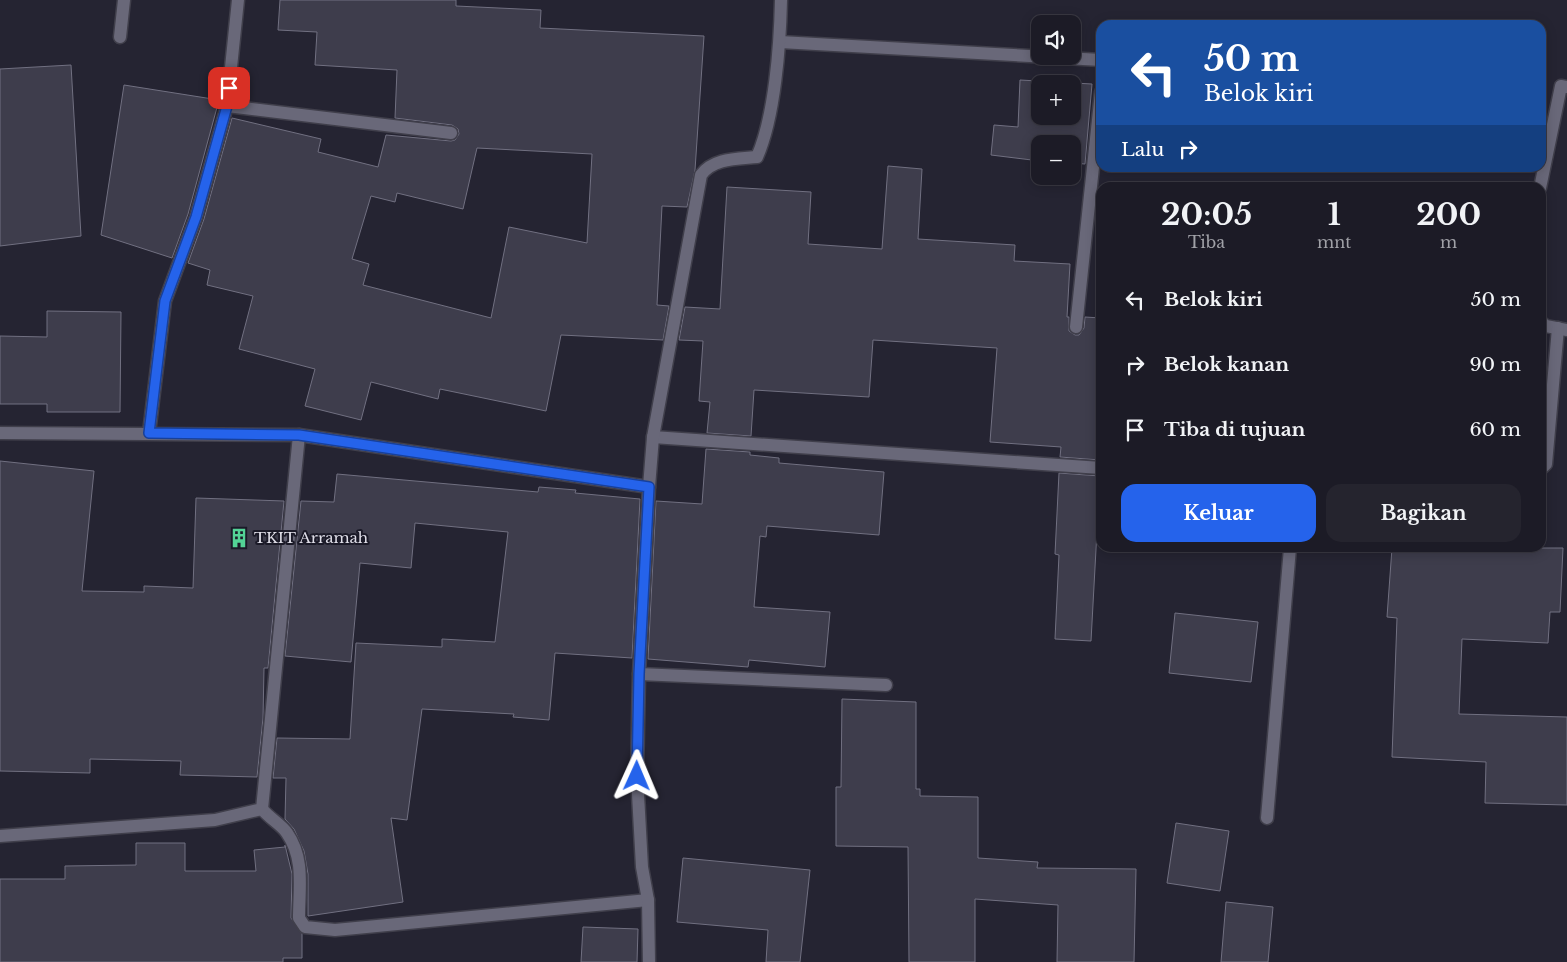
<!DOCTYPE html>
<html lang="id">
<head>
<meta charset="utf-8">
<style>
	body { margin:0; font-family:"Libre Baskerville",serif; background:#25242e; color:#f1f3f6; height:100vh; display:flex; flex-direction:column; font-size:19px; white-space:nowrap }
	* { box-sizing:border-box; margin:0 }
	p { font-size:16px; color:#a0a1a7 }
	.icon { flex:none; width:28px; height:28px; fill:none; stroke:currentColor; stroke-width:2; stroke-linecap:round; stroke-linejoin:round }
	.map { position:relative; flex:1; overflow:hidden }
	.details { position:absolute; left:1096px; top:182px; width:450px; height:370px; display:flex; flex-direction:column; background:#1c1b26; border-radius:15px; box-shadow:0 2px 12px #0003,0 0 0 1px #3a3943 }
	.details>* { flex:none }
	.banner { position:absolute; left:1096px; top:20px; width:450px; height:152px; border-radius:15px; box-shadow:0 2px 12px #0003,0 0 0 1px #3a3943; background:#1a4fa0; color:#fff; overflow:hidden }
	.fabs { position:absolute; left:1031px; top:15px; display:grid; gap:10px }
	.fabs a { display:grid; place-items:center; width:50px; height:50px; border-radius:10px; background:#1c1b26; box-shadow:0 2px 12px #0003,0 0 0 1px #3a3943; font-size:25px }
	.pin { position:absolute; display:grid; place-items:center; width:42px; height:42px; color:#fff; margin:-21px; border-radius:10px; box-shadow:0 2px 8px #0006 }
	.me { position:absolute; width:55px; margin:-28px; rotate:1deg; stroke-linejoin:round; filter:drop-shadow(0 0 4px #0008) }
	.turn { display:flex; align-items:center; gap:18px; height:105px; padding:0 25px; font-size:22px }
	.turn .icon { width:65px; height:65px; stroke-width:2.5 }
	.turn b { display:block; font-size:35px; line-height:42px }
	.then { display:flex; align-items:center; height:48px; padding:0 25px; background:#0003; gap:10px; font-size:19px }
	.eta { display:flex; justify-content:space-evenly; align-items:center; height:85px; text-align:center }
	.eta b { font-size:30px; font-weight:700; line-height:35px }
	.primary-button { display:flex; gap:10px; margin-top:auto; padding:10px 25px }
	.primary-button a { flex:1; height:58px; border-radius:15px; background:#2563eb; color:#fff; font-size:20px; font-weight:700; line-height:58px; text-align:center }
	.primary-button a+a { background:#25242e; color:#f1f3f6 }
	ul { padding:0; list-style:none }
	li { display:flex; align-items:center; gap:15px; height:65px; padding:0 25px }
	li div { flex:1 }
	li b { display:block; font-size:19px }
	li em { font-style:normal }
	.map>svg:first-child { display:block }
	.building { fill:#3e3d4c; stroke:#717081; fill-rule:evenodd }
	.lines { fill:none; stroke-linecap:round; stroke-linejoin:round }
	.minor-casing { stroke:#403f4b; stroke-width:15 }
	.minor { stroke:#696879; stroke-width:12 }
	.route-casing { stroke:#184099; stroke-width:12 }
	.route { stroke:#2563eb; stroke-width:9 }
	.labels { text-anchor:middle; stroke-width:4; stroke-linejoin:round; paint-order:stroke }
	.poi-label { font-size:15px; fill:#dfdee8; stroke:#1b1a28; text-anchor:start }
</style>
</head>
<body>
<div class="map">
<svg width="1567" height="962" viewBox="0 0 1567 962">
	<rect width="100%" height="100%" fill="#252432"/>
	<!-- building -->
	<g class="building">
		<path d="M280 0H456V6L541 10 540 28 704 36 695 170 687 207 662 206 657 305 669 306 663 340 561 335 546 411 440 389 438 399 371 382 361 420 305 406 315 369 239 349 253 296 207 285 210 270 188 263 204 219 232 118 321 139 318 152 378 167 386 135 451 141 455 140 459 134 458 129 452 125 395 118 397 70 315 65 317 32 278 30ZM477 148 592 154 587 243 509 227 491 318 363 285 369 264 352 259 371 196 395 202 397 193 463 209Z"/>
		<polygon points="71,65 81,236 0,246 0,69"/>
		<path d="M1020 80 1092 84 1085 164 1072 163V144H1040V161L991 155 994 125 1018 127ZM1040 84H1072V116H1040Z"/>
		<polygon points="124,85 219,100 188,214 172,258 101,235"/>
		<polygon points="888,166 922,169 918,239 1015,245 1014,261 1070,264 1067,317 1069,317 1069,331 1075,335 1079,335 1084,328 1085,317 1101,318 1100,460 1060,457 1061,447 990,442 997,348 873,340 869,397 754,390 751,436 707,433 710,402 699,401 703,341 679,340 685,307 720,309 727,187 811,192 808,244 882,249"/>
		<polygon points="47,311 121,312 120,412 47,412 47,404 0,404 0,336 47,337"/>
		<polygon points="706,449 750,452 750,455 779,458 779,463 884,472 879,535 767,526 766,537 760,536 754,607 830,612 825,667 749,660 748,667 648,659 656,501 702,504"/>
		<polygon points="0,461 94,471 82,591 144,592 144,586 193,588 196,498 284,501 268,668 264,668 263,718 257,777 180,775 181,761 90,759 90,773 0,771"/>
		<polygon points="1059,473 1100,476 1091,641 1055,639 1059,555 1055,554"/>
		<polygon points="337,474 538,492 539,487 576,490 575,493 640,499 632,658 555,653 549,720 513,717 514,714 422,709 407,820 391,818 403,902 308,916 308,874 304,851 294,829 285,819 286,778 273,778 277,738 350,739 356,643 442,647 442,639 495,642 508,532 415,523 411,568 360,563 351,662 285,656 301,501 334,502"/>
		<polygon points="1392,548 1563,548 1560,612 1550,612 1548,643 1462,639 1459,714 1567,717 1567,805 1485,803 1486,762 1392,757 1397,618 1387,617"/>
		<polygon points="1175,613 1258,622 1251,682 1169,673"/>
		<polygon points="842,699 916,702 916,789 920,789 920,796 978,797 978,858 1038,862 1037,868 1136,869 1134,962 1057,962 1058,905 975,899 975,962 909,962 908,847 836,846 836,787 841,787"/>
		<polygon points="1176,823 1229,831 1220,891 1167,883"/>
		<polygon points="136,843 185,843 185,871 256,871 254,850 285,847 285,845 292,874 291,918 302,934 302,958 283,958 283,962 0,962 0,879 65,879 65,866 136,865"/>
		<polygon points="683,858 810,870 800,962 766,962 768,930 677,922"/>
		<polygon points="1226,902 1273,907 1268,962 1221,962"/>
		<polygon points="583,927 638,929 637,962 581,962"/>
	</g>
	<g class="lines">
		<defs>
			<g id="minor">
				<polyline points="120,37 124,0"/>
				<polyline points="780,42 1101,60"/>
				<polyline points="227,106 451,133"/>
				<polyline points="1540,188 1561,86 1567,87"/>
				<polyline points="1541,322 1546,326 1567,330"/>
				<polyline points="1076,327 1101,92"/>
				<polyline points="0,433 299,435 649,487"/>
				<polyline points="149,433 165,301 196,217 227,106 238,0"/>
				<polyline points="653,437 1101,468"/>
				<polyline points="1541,469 1546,464 1558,328"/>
				<polyline points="639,674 886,685"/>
				<path d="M262 809C269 818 282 825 287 833 305 859 299 888 299 918L305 927 335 930 648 900"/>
				<polyline points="1267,818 1290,548"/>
				<polyline points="0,836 215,820 262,809 299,435"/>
				<path d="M649 962 648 900 642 867 637 776 639 674 649 487 653 437 701 175C713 158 737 159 757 157 775 116 780 45 781 0"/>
			</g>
		</defs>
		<!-- minor casing -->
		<use href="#minor" class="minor-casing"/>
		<!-- minor -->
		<use href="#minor" class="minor"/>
	</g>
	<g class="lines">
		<defs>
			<polyline id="route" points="229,88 227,106 196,217 165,301 149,433 299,435 649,487 639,674 637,776"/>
		</defs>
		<!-- route casing -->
		<use href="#route" class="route-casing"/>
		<!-- route -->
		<use href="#route" class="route"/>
	</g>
	<!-- icons -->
	<defs>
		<symbol id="building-bare" viewBox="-9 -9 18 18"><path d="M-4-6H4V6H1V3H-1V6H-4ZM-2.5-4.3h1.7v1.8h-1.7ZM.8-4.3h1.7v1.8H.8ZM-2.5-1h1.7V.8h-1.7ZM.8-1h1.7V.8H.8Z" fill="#53d396" stroke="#1b1a28" stroke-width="2.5" paint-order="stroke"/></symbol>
	</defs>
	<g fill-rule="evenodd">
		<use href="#building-bare" x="225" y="524" width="28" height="28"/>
	</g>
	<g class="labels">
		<!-- poi labels -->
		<g class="poi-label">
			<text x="254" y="543">TKIT Arramah</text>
		</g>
	</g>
</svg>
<div class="fabs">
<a><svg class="icon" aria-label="sound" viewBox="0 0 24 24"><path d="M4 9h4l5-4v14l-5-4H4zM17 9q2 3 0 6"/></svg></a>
<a>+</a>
<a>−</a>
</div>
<div class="pin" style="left:229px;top:88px;background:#d93025"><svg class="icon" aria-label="arrive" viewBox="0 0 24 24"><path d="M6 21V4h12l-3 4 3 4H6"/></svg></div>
<svg class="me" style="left:637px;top:776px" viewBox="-20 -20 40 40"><path d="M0-17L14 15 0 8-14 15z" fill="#2563eb" stroke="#fff" stroke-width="4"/></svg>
<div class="banner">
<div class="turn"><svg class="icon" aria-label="left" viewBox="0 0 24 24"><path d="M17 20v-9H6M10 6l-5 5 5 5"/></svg><div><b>50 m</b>Belok kiri</div></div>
<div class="then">Lalu<svg class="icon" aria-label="right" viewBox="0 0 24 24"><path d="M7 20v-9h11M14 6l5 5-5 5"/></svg></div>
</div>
<section class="details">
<div class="eta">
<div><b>20:05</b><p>Tiba</p></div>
<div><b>1</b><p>mnt</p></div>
<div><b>200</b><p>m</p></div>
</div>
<ul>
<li><svg class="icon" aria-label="left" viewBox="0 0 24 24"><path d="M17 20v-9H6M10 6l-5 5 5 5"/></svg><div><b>Belok kiri</b></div><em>50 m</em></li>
<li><svg class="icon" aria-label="right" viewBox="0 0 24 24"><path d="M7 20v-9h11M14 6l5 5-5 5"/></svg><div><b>Belok kanan</b></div><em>90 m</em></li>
<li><svg class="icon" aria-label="arrive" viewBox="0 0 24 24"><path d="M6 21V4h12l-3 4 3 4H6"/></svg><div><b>Tiba di tujuan</b></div><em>60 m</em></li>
</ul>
<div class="primary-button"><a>Keluar</a><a>Bagikan</a></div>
</section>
</div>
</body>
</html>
